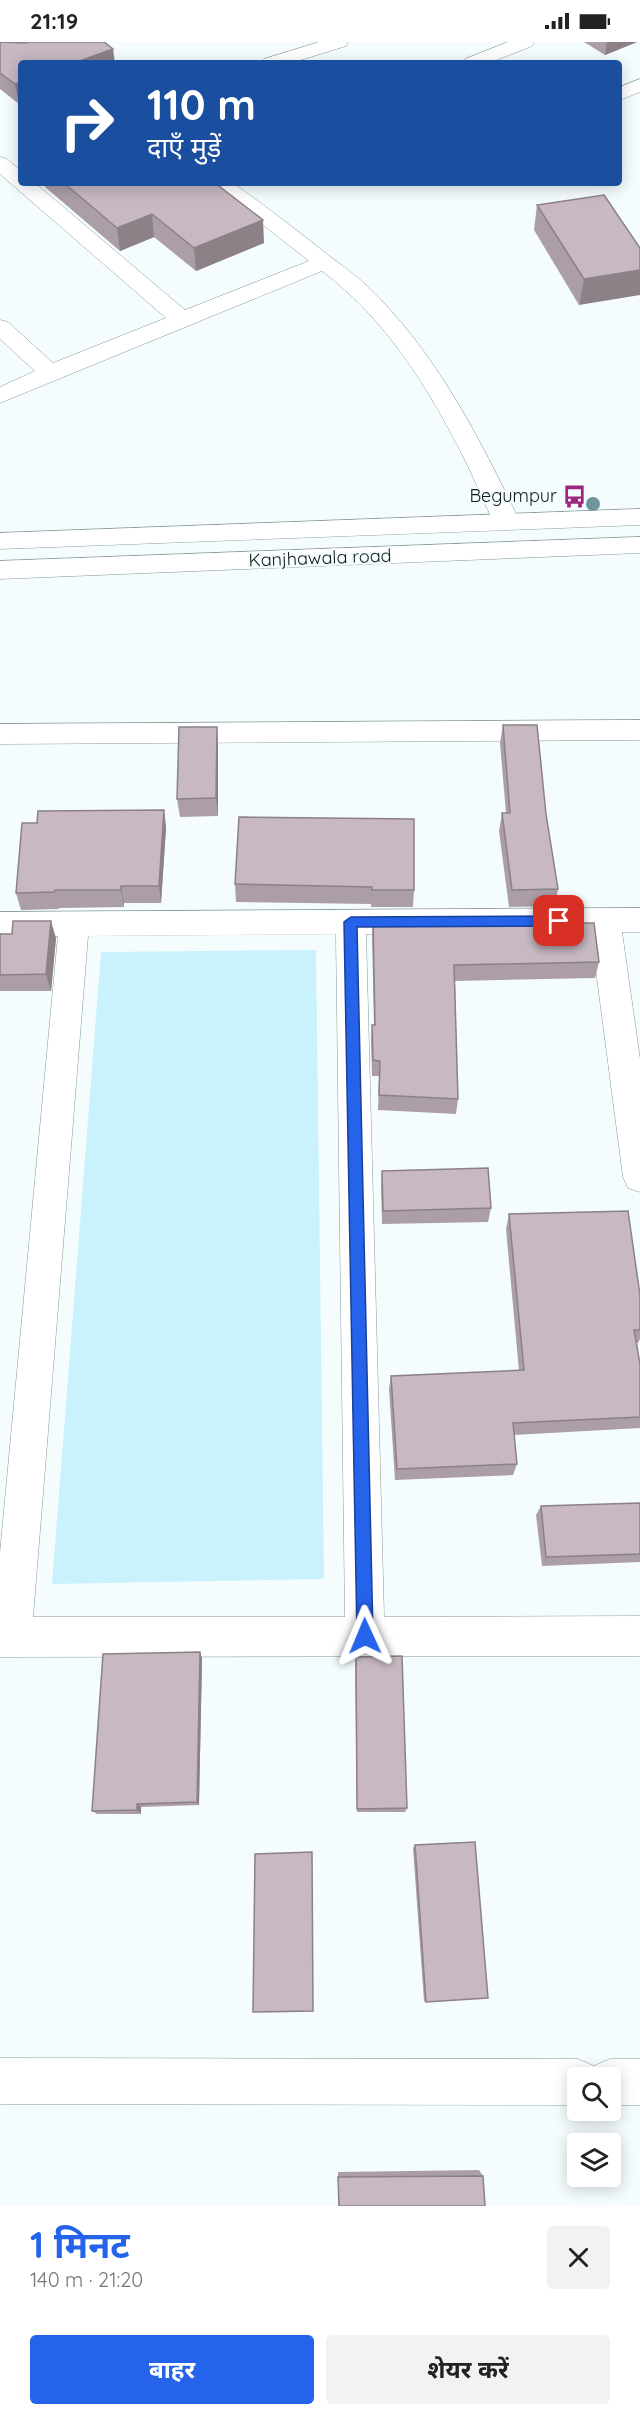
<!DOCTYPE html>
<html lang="hi">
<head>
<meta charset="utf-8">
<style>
	body { margin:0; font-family:Quicksand,"Noto Sans Devanagari",sans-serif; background:#f2f2f2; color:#222; height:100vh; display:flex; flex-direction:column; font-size:22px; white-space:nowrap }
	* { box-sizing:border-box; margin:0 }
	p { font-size:20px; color:#767676 }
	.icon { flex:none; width:33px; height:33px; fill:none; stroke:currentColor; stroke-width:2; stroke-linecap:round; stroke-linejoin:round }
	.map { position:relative; height:2164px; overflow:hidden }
	.panel { display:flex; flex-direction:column; background:#fff; flex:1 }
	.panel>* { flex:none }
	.banner { position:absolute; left:18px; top:18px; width:604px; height:126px; border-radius:6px; box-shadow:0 3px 15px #0003; background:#1a4fa0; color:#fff; overflow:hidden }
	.controls { position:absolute; left:567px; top:2025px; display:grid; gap:12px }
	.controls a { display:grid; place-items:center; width:54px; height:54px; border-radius:6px; background:#fff; box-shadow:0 3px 15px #0003; font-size:30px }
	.pin { position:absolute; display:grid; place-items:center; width:51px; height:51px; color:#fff; margin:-26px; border-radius:12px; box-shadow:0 3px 9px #0006 }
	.me { position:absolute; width:66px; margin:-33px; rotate:359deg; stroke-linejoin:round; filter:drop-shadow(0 0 4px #0008) }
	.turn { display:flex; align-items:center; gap:21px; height:126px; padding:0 30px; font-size:27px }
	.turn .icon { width:78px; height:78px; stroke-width:2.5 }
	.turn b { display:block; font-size:42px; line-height:51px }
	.round { display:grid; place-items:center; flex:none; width:63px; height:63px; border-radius:6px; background:#f2f2f2 }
	.headline { display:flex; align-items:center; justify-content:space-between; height:102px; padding:0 30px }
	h1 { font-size:36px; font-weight:700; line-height:45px; color:#2563eb }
	.button { display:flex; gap:12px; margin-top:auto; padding:12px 30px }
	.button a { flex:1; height:69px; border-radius:6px; background:#2563eb; color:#fff; font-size:24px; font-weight:700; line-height:69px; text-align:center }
	.button a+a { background:#f2f2f2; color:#222 }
	.status { display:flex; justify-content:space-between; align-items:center; height:42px; padding:0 30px; background:#fff; direction:ltr }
	.status svg { height:16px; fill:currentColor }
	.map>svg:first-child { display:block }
	.green { fill:#caf2fd }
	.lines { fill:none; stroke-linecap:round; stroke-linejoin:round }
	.minor-casing { stroke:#87999e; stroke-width:1 }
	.major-casing { stroke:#87999e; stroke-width:1 }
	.minor { fill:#fff; fill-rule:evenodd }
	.major { fill:#fff; fill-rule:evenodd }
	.tree { fill:#6e959d }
	.wall { fill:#ab9ea6 }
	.shaded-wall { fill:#8b8187 }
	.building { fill:#c7b8c1; stroke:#8b8187; stroke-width:1.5 }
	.route { fill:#2563eb; stroke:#184099; stroke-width:1.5 }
	.labels { text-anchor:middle; stroke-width:4.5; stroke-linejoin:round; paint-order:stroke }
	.far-poi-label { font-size:18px; fill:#12191b; stroke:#f4fcfe; text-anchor:end }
	.far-street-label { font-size:18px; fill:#12191b; stroke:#f4fcfe }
</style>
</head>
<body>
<div class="status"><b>21:19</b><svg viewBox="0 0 49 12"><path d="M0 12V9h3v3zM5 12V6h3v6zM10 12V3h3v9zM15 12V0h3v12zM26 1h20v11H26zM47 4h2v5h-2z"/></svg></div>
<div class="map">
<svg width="640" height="2164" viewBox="0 0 640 2164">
	<rect width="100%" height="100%" fill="#f4fcfe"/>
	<!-- green -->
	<polygon class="green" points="316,908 324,1537 52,1542 101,910"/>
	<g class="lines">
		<defs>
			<g id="minor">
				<polygon points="319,0 348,0 346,4 291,21 261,21 264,17"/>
				<polygon points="508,0 534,0 532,4 489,21 462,21 465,17"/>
				<polygon points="640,37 640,50 620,58 620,45"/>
				<path d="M0 115 7 117 21 129V141H35L185 268 309 219 210 141H233C265 164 297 188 328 213 341 223 355 232 367 244 436 310 479 395 520 480L516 486 507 488 498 486C484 464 476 439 464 416 428 345 386 277 322 229L0 361V345L35 329 0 297V278L8 280 53 321 166 276 0 132Z"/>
				<polygon points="640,678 640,698 0,702 0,682"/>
				<path d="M640 866V890H622L640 1017V1150L628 1146 623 1135 591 890 366 892 384 1575 640 1574V1614L0 1615V1511L58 894H0V870ZM336 892 345 1575H33L88 894Z"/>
				<polygon points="0,2016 578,2017 594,2024 610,2017 640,2017 640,2063 610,2063 610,2036 578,2036 578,2063 0,2062"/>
			</g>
			<g id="major">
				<polygon points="640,467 640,483 0,507 0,491"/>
				<polygon points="640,495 640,511 0,537 0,519"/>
			</g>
		</defs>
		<!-- minor casing -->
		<use href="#minor" class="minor-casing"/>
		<!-- major casing -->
		<use href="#major" class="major-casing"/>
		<!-- minor -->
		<use href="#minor" class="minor"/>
		<!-- major -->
		<use href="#major" class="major"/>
	</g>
	<!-- trees -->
	<circle class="tree" cx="593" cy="462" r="7"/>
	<!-- wall -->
	<g class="wall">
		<polygon points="0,0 113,7 19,62 0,47"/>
		<polygon points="584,0 637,0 605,13"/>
		<polygon points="45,141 215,141 264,201 196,229 154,195 120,209 45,145"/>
		<polygon points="604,153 579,263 534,188 537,163"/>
		<polygon points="503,683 546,772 558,847 555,864 509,865 499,789 502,771 506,771 500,701"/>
		<polygon points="217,685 218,703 218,774 180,775 177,757"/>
		<polygon points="164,768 166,786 161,861 124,861 124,865 59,866 59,867 21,868 16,851 37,781"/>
		<polygon points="239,775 414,848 413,865 371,865 371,862 236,860 235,842"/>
		<polygon points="516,876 564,881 599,920 595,936 455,939 458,1057 456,1072 378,1068 379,1034 372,1034 371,999 372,983 374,983 372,894 373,877 415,884 515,882"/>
		<polygon points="0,892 12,892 56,896 51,949 0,949"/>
		<polygon points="382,1129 491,1166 488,1180 382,1182 381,1143"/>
		<polygon points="509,1172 640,1253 640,1297 638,1301 637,1301 640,1322 640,1386 514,1393 517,1422 513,1433 395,1438 389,1347 391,1334 519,1329 506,1187"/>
		<polygon points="640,1461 640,1520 542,1524 536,1473 541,1464"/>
		<polygon points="200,1610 202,1617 199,1763 141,1765 141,1772 97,1772 92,1769"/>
		<polygon points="356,1615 407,1766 405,1770 357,1770 355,1621"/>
		<polygon points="415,1803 426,1960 424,1959 413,1806"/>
		<polygon points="479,2128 483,2134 338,2164 338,2130"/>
	</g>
	<!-- shaded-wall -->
	<g class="shaded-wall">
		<polygon points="607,0 637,0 605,13"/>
		<polygon points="113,7 115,21 74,21"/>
		<polygon points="21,40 21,61 19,62 15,42"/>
		<polygon points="152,172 154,195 120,209 117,186"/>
		<polygon points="263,178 264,201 196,229 194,206"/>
		<polygon points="640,228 640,253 579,263 584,237"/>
		<polygon points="217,685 218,703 218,774 216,756"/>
		<polygon points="164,768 166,786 161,861 159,844"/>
		<polygon points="121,844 124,861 124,865 121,848"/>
		<polygon points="51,879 56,896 51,949 46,932"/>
		<polygon points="200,1610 202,1617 199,1763 197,1760"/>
		<polygon points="137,1762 141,1765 141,1772 137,1768"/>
	</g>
	<!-- building -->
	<g class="building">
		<polygon points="0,0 26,1 29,0 104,0 113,7 74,21 21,21 21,40 15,42 0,31"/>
		<polygon points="64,141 215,141 263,178 194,206 152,172 117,186"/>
		<polygon points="604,153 640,206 640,228 584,237 537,163"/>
		<polygon points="503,683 537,683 546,772 558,847 512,848 502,771 510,771"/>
		<polygon points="179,685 217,685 216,756 177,757"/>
		<polygon points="164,768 159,844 121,844 121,848 55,848 54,850 16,851 22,781 37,781 38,769"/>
		<polygon points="239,775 414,777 414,848 372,848 372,845 235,842"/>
		<polygon points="516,876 563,876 564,881 594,881 599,920 454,923 458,1057 379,1053 380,1019 373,1018 372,983 375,983 373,877 415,877 415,884 517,882"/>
		<polygon points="13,879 51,879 46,932 0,933 0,892 12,892"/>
		<polygon points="488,1126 491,1166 383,1169 382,1129"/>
		<polygon points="628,1169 640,1253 640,1288 634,1288 640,1322 640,1375 513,1381 517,1422 397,1427 391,1334 524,1328 509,1172"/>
		<polygon points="640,1461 640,1512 546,1515 541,1464"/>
		<polygon points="200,1610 197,1760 137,1762 137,1768 92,1769 103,1612"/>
		<polygon points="402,1614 407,1766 357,1767 356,1615"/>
		<polygon points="475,1800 488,1956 426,1960 415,1803"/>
		<polygon points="312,1810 313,1969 253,1970 255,1812"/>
		<polygon points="483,2134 485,2164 339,2164 338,2135"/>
	</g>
	<!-- route -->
	<polygon class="route" points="559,874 565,879 559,884 357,885 373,1594 371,1600 365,1602 359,1600 357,1594 344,880 351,875"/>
	<!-- icons -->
	<defs>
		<symbol id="bus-bare" viewBox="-9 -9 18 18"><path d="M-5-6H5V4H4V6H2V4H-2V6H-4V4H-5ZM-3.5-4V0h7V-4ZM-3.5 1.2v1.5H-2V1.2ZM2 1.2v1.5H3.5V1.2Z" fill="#9e267e" stroke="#f4fcfe" stroke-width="2.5" paint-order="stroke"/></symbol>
	</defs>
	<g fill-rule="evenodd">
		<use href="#bus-bare" x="558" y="438" width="33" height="33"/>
	</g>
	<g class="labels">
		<!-- far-poi labels -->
		<g class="far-poi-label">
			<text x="557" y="460">Begumpur</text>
		</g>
		<!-- far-street labels -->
		<g class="far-street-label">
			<text transform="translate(320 516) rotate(-2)" y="6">Kanjhawala road</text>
		</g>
	</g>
</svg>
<div class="controls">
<a><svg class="icon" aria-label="search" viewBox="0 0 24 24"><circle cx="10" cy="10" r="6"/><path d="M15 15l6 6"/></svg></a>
<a><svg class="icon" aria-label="layers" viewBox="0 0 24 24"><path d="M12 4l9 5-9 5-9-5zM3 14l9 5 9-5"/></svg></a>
</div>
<div class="pin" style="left:559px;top:879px;background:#d93025"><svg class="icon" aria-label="arrive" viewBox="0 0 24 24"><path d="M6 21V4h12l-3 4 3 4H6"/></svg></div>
<svg class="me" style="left:365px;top:1594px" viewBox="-20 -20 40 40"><path d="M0-17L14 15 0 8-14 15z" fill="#2563eb" stroke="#fff" stroke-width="4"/></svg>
<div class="banner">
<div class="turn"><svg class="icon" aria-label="right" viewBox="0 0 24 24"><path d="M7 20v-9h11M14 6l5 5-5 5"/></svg><div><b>110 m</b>दाएँ मुड़ें</div></div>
</div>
</div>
<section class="panel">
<div class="headline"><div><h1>1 मिनट</h1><p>140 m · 21:20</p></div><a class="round"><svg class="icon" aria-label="close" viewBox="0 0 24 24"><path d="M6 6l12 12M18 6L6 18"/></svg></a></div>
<div class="button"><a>बाहर</a><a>शेयर करें</a></div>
</section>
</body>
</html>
